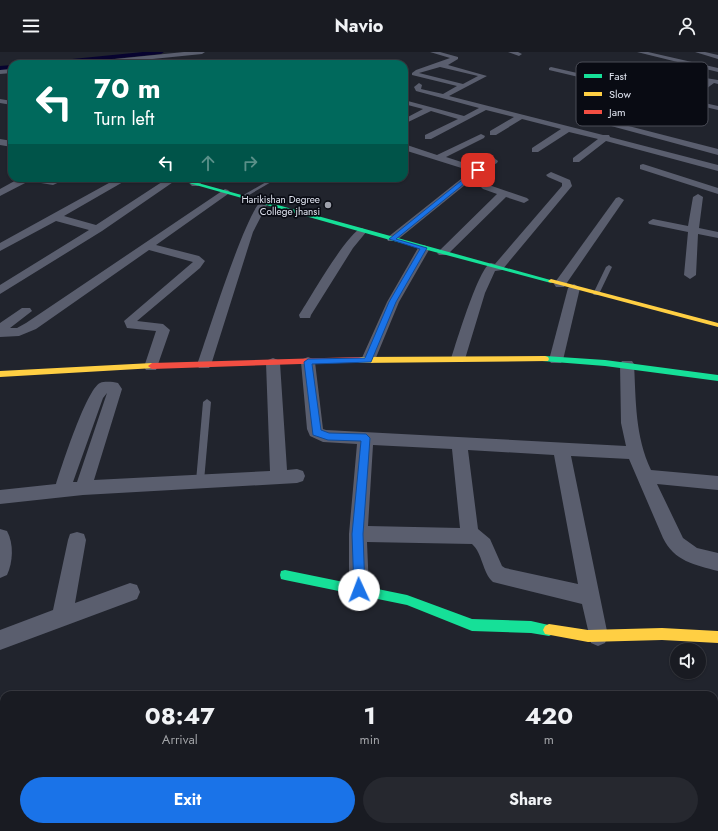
<!DOCTYPE html>
<html lang="en">
<head>
<meta charset="utf-8">
<style>
	body { margin:0; font-family:Jost,sans-serif; background:#26282f; color:#f1f3f6; height:100vh; display:flex; flex-direction:column; font-size:15px; white-space:nowrap }
	* { box-sizing:border-box; margin:0 }
	p { font-size:13px; color:#9fa1a5 }
	.icon { flex:none; width:22px; height:22px; fill:none; stroke:currentColor; stroke-width:2; stroke-linecap:round; stroke-linejoin:round }
	.map { position:relative; flex:1; overflow:hidden }
	.details { position:absolute; left:0px; top:639px; width:718px; height:140px; display:flex; flex-direction:column; background:#191b22; border-radius:12px 12px 0 0; box-shadow:0 1px 3px #0004,0 0 0 1px #373940 }
	.details>* { flex:none }
	.banner { position:absolute; left:8px; top:8px; width:400px; height:122px; border-radius:12px; box-shadow:0 1px 3px #0004,0 0 0 1px #373940; background:#00695c; color:#fff; overflow:hidden }
	.tools { position:absolute; left:670px; top:591px; display:grid; gap:8px }
	.tools a { display:grid; place-items:center; width:36px; height:36px; border-radius:50%; background:#191b22; box-shadow:0 1px 3px #0004,0 0 0 1px #373940; font-size:20px }
	.pin { position:absolute; display:grid; place-items:center; width:34px; height:34px; color:#fff; margin:-17px; border-radius:8px; box-shadow:0 2px 6px #0006 }
	.me { position:absolute; width:44px; margin:-22px; rotate:358deg; stroke-linejoin:round; filter:drop-shadow(0 0 3px #0008) }
	.turn { display:flex; align-items:center; gap:14px; height:84px; padding:0 20px; font-size:18px }
	.turn .icon { width:52px; height:52px; stroke-width:2.5 }
	.turn b { display:block; font-size:28px; line-height:34px }
	.lanes { display:flex; align-items:center; height:38px; padding:0 20px; background:#0003; justify-content:center; gap:20px; direction:ltr }
	.lanes .off { opacity:.35 }
	.eta { display:flex; justify-content:space-evenly; align-items:center; height:68px; text-align:center }
	.eta b { font-size:24px; font-weight:700; line-height:28px }
	.button { display:flex; gap:8px; margin-top:auto; padding:8px 20px }
	.button a { flex:1; height:46px; border-radius:24px; background:#1a73e8; color:#fff; font-size:16px; font-weight:700; line-height:46px; text-align:center }
	.button a+a { background:#26282f; color:#f1f3f6 }
	header { display:flex; justify-content:space-between; align-items:center; height:52px; padding:0 20px; background:#191b22; font-size:18px; font-weight:700 }
	.map>svg:first-child { display:block }
	.lines { fill:none; stroke-linecap:round; stroke-linejoin:round }
	.canal { fill:#07032f; fill-rule:evenodd }
	.lane { fill:#5a5e6e; fill-rule:evenodd }
	.street { fill:#5a5e6e; fill-rule:evenodd }
	.fast { fill:#16e098; fill-rule:evenodd }
	.slow { fill:#ffcf43; fill-rule:evenodd }
	.jam { fill:#f24e42; fill-rule:evenodd }
	.route { fill:#1a73e8; stroke:#114b97 }
	.poi-dot { fill:#9ea1ac; stroke:#090b13; stroke-width:1.5 }
	.labels { text-anchor:middle; stroke-width:3.5; stroke-linejoin:round; paint-order:stroke }
	.far-poi-label { font-size:10px; fill:#e1e5f1; stroke:#090b13; text-anchor:end }
	.key { fill:#090b13; stroke:#4a4c56; stroke-width:1 }
	.key-label { font-size:11px; fill:#e1e5f1 }
</style>
</head>
<body>
<header><svg class="icon" aria-label="menu" viewBox="0 0 24 24"><path d="M4 6h16M4 12h16M4 18h16"/></svg>Navio<svg class="icon" aria-label="person" viewBox="0 0 24 24"><circle cx="12" cy="8" r="4"/><path d="M4 21q1-7 8-7t8 7"/></svg></header>
<div class="map">
<svg width="718" height="779" viewBox="0 0 718 779">
	<rect width="100%" height="100%" fill="#21242d"/>
	<g class="lines">
		<!-- canal -->
		<g class="canal">
			<polygon points="143,0 164,0 161,2 61,12 39,12 42,10"/>
			<polygon points="12,13 12,17 0,18 0,14"/>
		</g>
		<!-- lane -->
		<g class="lane">
			<polygon points="273,126 278,126 244,146 240,145"/>
			<polygon points="609,213 612,215 599,242 598,243 594,243 593,242 606,215"/>
			<polygon points="207,347 211,350 204,429 203,431 197,431 196,429 203,350"/>
		</g>
		<!-- street -->
		<g class="street">
			<polygon points="184,0 205,0 202,2 103,12 82,12 85,10"/>
			<path d="M430 0H440L458 5V7L448 13 487 24 449 44 603 83H609L610 85 718 113V119L606 89 579 110H573V106L598 87 569 80 538 100H532V96L561 77 522 67 496 83H490V79L514 65 486 58 431 87H425V83L458 67 431 59 404 72V67L423 57 404 52V48L464 64 479 56 416 39 414 35 419 31 422 33 421 37 443 42 457 34 412 23V21L416 18 450 6ZM440 15 478 24 463 32 419 21Z"/>
			<polygon points="508,0 518,0 522,2 519,4"/>
			<polygon points="637,0 648,0 718,16 718,20"/>
			<polygon points="695,0 705,0 718,3 718,7"/>
			<polygon points="551,15 612,29 644,18 646,19 646,21 620,31 684,46 707,30 687,25 687,23 718,28 718,32 714,31 691,48 718,54 718,58 549,18 549,16"/>
			<polygon points="12,17 12,21 0,22 0,18"/>
			<polygon points="0,47 12,49 12,53 0,51"/>
			<polygon points="578,61 718,97 718,103 578,65"/>
			<polygon points="481,82 485,84 484,86 446,105 477,115 494,106 498,109 497,111 481,120 396,189 388,189 387,187 388,185 471,119 404,98 404,92 437,103"/>
			<polygon points="0,87 12,89 12,95 0,93"/>
			<polygon points="643,112 718,136 718,142 640,117 640,113"/>
			<path d="M551 120 570 128 572 134 502 218 495 219 485 241 465 307 463 310H453L451 307C456 292 479 214 491 211L495 212 562 134V131L548 125 546 123Z"/>
			<polygon points="20,126 68,126 53,133 29,129 0,144 0,137"/>
			<polygon points="118,126 130,126 64,164 96,173 168,126 179,126 102,179 0,242 0,233 89,178 56,169 0,199 0,191"/>
			<polygon points="196,126 207,126 198,134 192,134 190,132"/>
			<polygon points="486,132 527,146 529,148 524,151 506,145 447,203 439,203 437,201 439,199 497,142 483,137 481,135"/>
			<polygon points="225,137 228,138 230,140 228,142 156,193 199,204 205,209 200,216 137,269 163,272 170,278 156,318 146,318 144,315 156,279 127,276 124,269 193,210 149,198 36,277 19,284 0,285 0,271 22,256 30,256 32,259 10,276 17,276 26,271"/>
			<polygon points="698,142 703,145 699,176 718,180 718,186 698,182 696,223 690,227 684,223 688,180 649,172 648,170 653,167 688,174 693,145"/>
			<polygon points="619,145 624,148 564,235 556,235 554,232 556,229 616,146"/>
			<path d="M263 148 268 151 253 180 211 313 209 316H199L197 313C205 291 248 152 263 148Z"/>
			<path d="M362 176 367 179 353 196 311 263 310 266H300L299 263C309 248 348 179 362 176Z"/>
			<polygon points="424,193 430,196 399,250 375,308 373,311 363,311 361,308 387,250 418,196"/>
			<polygon points="574,232 580,236 563,308 561,311 551,311 549,308 568,236"/>
			<path d="M308 305 313 307 315 310 323 377 326 378 626 394 621 371 620 312 622 309H632L634 312C636 349 635 384 651 418L718 424V438L657 432 683 486 697 496 718 501V519C695 513 674 509 663 486L629 407 571 404 608 584 605 591 598 594 591 591 582 552 493 530C482 520 483 502 472 492L367 490 369 538 366 545 359 547 352 545 349 538V482L357 392 323 390 310 384 307 377 301 310 303 307ZM373 393 452 397 460 476 368 474ZM468 398 554 403 578 532 505 516 502 514 490 487 478 477Z"/>
			<path d="M273 306 278 308 280 311 287 418 297 417 303 419 305 424 303 429 297 431 83 443 0 452V438L56 432C62 414 86 338 100 331 105 329 113 330 118 331L122 337 94 428 270 419 266 311 268 308ZM107 341 77 430H73L103 346Z"/>
			<path d="M0 477 7 479C14 492 13 510 7 523L0 526Z"/>
			<polygon points="77,480 84,482 86,488 75,551 130,531 137,533 140,540 137,547 0,598 0,578 53,558 68,488 70,482"/>
		</g>
		<!-- fast -->
		<g class="fast">
			<polygon points="171,126 180,126 554,229 551,231 390,188"/>
			<polygon points="545,304 605,308 718,323 718,329 605,314 542,309 541,307 542,305"/>
			<polygon points="285,518 407,543 472,567 531,569 553,574 555,578 553,582 549,584 531,581 472,579 407,553 285,528 281,527 280,523 281,519"/>
		</g>
		<!-- slow -->
		<g class="slow">
			<polygon points="551,227 718,271 718,275 549,230 548,229"/>
			<polygon points="545,304 548,305 549,307 548,309 359,311 355,308 359,305"/>
			<polygon points="152,311 156,314 155,316 0,325 0,319"/>
			<polygon points="549,572 588,578 662,576 718,579 718,591 662,588 588,590 545,582 543,578 545,574"/>
		</g>
		<!-- jam -->
		<polygon class="jam" points="359,305 362,306 363,308 362,310 152,317 148,314 152,311"/>
	</g>
	<!-- route -->
	<polygon class="route" points="476,117 481,118 396,187 427,196 396,250 371,310 312,312 321,378 329,381 366,382 370,386 363,482 365,538 363,542 359,543 355,542 354,538 352,482 361,389 328,388 313,383 304,310 308,307 365,306 389,250 420,197 389,187"/>
	<!-- markers -->
	<circle class="poi-dot" cx="328" cy="153" r="4"/>
	<g class="labels">
		<!-- far-poi labels -->
		<g class="far-poi-label">
			<text x="320" y="151">Harikishan Degree<tspan x="320" dy="12">College jhansi</tspan></text>
		</g>
	</g>
	<!-- legend -->
	<rect x="576" y="10" width="132" height="64" rx="6" class="key"/>
	<rect x="584" y="22" width="18" height="4" fill="#16e098"/>
	<rect x="584" y="40" width="18" height="4" fill="#ffcf43"/>
	<rect x="584" y="58" width="18" height="4" fill="#f24e42"/>
	<g class="key-label">
		<text x="609" y="28">Fast</text>
		<text x="609" y="46">Slow</text>
		<text x="609" y="64">Jam</text>
	</g>
</svg>
<div class="tools">
<a><svg class="icon" aria-label="sound" viewBox="0 0 24 24"><path d="M4 9h4l5-4v14l-5-4H4zM17 9q2 3 0 6"/></svg></a>
</div>
<div class="pin" style="left:478px;top:118px;background:#d93025"><svg class="icon" aria-label="arrive" viewBox="0 0 24 24"><path d="M6 21V4h12l-3 4 3 4H6"/></svg></div>
<svg class="me" style="left:359px;top:538px" viewBox="-20 -20 40 40"><circle r="19" fill="#fff"/><path d="M0-13L10 11 0 6-10 11z" fill="#1a73e8"/></svg>
<div class="banner">
<div class="turn"><svg class="icon" aria-label="left" viewBox="0 0 24 24"><path d="M17 20v-9H6M10 6l-5 5 5 5"/></svg><div><b>70 m</b>Turn left</div></div>
<div class="lanes"><svg class="icon" aria-label="left" viewBox="0 0 24 24"><path d="M17 20v-9H6M10 6l-5 5 5 5"/></svg><svg class="icon off" aria-label="ahead" viewBox="0 0 24 24"><path d="M12 20V5M6 11l6-6 6 6"/></svg><svg class="icon off" aria-label="right" viewBox="0 0 24 24"><path d="M7 20v-9h11M14 6l5 5-5 5"/></svg></div>
</div>
<section class="details">
<div class="eta">
<div><b>08:47</b><p>Arrival</p></div>
<div><b>1</b><p>min</p></div>
<div><b>420</b><p>m</p></div>
</div>
<div class="button"><a>Exit</a><a>Share</a></div>
</section>
</div>
</body>
</html>
